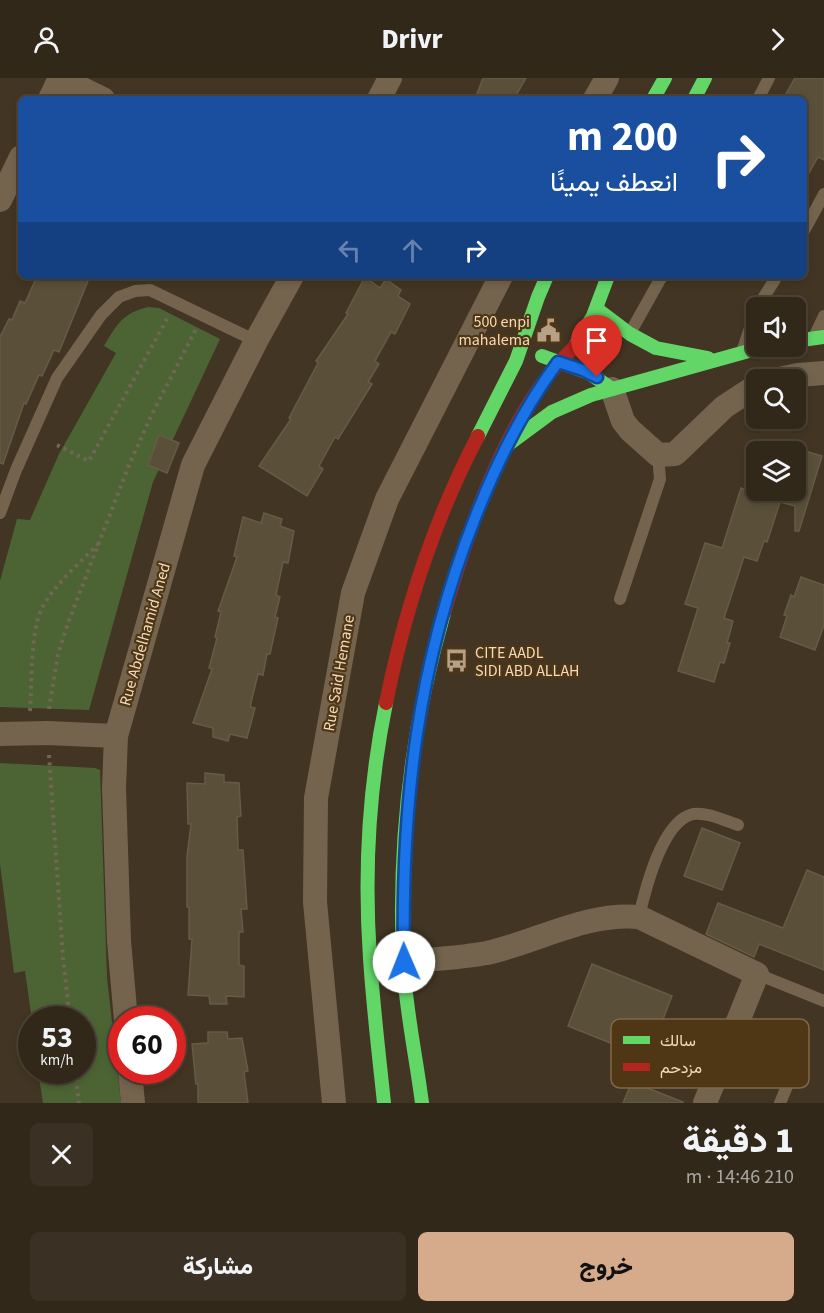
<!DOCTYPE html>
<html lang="ar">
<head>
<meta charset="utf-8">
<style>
	body { margin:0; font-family:"Source Sans 3",Vazirmatn,sans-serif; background:#3a3023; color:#f1f3f6; direction:rtl; height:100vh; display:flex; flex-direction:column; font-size:22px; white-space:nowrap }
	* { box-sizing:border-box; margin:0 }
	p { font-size:20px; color:#a8a6a2 }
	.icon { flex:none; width:33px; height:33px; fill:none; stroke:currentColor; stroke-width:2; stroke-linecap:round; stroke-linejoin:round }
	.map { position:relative; height:1025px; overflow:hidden; direction:ltr }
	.side { display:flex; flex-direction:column; background:#32281a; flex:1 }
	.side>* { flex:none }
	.guide { position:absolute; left:18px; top:18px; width:789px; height:183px; border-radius:9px; box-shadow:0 3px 9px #0003,0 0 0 2px #4d4439; direction:rtl; background:#1a4fa0; color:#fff; overflow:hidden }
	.buttons { position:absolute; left:746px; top:219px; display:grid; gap:12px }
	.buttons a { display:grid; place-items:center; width:60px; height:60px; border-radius:9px; background:#32281a; box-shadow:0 3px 9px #0003,0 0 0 2px #4d4439; font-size:30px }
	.speed { position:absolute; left:18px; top:928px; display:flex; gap:12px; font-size:30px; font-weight:700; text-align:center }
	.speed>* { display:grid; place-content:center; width:78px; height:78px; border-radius:50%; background:#32281a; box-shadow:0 3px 9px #0003,0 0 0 2px #4d4439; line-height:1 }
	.speed small { font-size:15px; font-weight:400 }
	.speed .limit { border:9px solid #d22; background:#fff; color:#111 }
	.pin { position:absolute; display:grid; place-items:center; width:51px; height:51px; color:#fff; margin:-62px -26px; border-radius:50% 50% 50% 0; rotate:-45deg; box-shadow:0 0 6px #0007 }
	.pin .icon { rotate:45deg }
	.me { position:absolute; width:66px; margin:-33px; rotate:359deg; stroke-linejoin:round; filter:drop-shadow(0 0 4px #0008) }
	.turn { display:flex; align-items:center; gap:21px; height:126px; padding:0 30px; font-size:27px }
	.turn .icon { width:78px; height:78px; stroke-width:2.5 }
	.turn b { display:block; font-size:42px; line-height:51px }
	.lanes { display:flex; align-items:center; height:57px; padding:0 30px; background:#0003; justify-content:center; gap:30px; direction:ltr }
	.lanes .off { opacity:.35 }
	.round { display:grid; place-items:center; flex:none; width:63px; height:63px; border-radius:9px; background:#3a3023 }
	.head { display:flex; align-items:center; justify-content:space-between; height:102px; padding:0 30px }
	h1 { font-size:36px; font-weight:800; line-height:45px }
	.cta { display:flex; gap:12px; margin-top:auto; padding:12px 30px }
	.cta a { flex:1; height:69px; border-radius:9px; background:#d6ab8b; color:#111; font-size:24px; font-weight:800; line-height:69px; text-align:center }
	.cta a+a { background:#3a3023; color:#f1f3f6 }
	header { display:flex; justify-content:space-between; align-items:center; height:78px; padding:0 30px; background:#32281a; font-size:27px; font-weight:800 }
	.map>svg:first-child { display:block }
	.green { fill:#4c6434 }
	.building { fill:#5a503a; stroke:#665b44; stroke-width:1.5 }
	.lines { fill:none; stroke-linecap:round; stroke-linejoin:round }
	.path { stroke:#736654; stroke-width:4; stroke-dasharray:3 4.5; stroke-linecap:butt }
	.lane { stroke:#74644e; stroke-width:12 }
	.street { stroke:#74644e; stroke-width:24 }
	.fast { stroke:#63d668; stroke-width:14 }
	.jam { stroke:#b3261e; stroke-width:14 }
	.route-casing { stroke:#114b97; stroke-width:15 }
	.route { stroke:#1a73e8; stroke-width:10 }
	.labels { text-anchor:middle; stroke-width:4.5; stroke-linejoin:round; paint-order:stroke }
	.poi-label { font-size:16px; fill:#f4dbbd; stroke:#4f3716; text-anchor:end }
	.street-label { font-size:16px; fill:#f4dbbd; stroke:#4f3716 }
	.key { fill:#4f3716; stroke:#806848; stroke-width:1.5 }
	.key-label { font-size:16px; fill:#f4dbbd }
</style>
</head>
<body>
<header><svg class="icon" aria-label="forward" viewBox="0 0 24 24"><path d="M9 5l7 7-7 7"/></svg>Drivr<svg class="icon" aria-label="person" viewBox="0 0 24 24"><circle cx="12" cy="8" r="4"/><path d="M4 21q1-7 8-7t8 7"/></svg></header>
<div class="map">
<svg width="824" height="1025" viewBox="0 0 824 1025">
	<rect width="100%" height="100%" fill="#423523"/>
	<!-- green -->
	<g class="green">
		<path d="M148 229 159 230 220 261 153 404 89 632 0 629V503L17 441 30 442 59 376 116 275 104 268C117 246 123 235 148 229Z"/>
		<polygon points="0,685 95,690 100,692 107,900 121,1025 43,1025 38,993 82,993 82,942 32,942 25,893 14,895 0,786"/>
	</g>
	<!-- building -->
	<g class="building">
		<polygon points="483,0 526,0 514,21 475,21"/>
		<polygon points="795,0 824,0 824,82 818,79 804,104 804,21 783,21"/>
		<polygon points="37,198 90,198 59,274 54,272 42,298 39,297 26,326 24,325 3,386 0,385 0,259 9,241 12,242 20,223 25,225"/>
		<polygon points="365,199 380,210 386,201 401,212 398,218 410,226 395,256 391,254 375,283 379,286 368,304 372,306 338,361 335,359 319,388 323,391 307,418 259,388 291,341 289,340 318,285 316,283 348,236 346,235"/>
		<polygon points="159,357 179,365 167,395 148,387"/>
		<polygon points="795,370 822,378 799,453 795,453 795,428 780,424 767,464 764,463 757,483 744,479 724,540 733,543 727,565 730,565 724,585 720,584 714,604 678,593 698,530 685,526 705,465 722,470 741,410 758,416 758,412 795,412"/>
		<polygon points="264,435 282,441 280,448 294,453 288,485 283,484 276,517 280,519 275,539 278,540 270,576 267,576 263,597 258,596 250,629 255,630 247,660 230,656 228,663 213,659 213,650 193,645 212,591 209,590 217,560 215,559 221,534 218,533 237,479 234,478 243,439 261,445"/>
		<polygon points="801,499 824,507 824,547 815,572 780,559 787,538 784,537 791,517 794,519"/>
		<polygon points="205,695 224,697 224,704 239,705 241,738 237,739 238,772 243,772 247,831 241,831 243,854 239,854 239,887 244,888 244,919 226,918 227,926 210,926 209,918 188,917 192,861 189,861 189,829 187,829 187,778 191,746 188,746 187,705 205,706"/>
		<polygon points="702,750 740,765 722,812 684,798"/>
		<polygon points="807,792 824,799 824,892 759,866 754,879 706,856 718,825 783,850"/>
		<polygon points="592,886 672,918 648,980 568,948"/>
		<polygon points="208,954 227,954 228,961 242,960 248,993 244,994 248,1025 198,1025 198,1006 196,1006 192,966 208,965"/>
		<polygon points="632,1004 683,1024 683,1025 623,1025"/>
	</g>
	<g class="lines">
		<!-- path -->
		<g class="path">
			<polyline points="57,367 89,383 168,239"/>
			<polyline points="49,631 58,576 68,545 129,387 152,336 196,251"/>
			<path d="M30 633C32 606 30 551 43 528 56 505 80 485 98 466"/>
			<polyline points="49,677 63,880 70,942"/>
			<polyline points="75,993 79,1025"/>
		</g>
		<!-- lane -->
		<g class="lane">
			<polyline points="758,21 769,0"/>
			<polyline points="804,153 824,116"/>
			<polyline points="757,230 777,198"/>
			<polyline points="630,255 662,198"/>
			<polyline points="815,257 824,238"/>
			<polyline points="743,271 756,232"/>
			<polyline points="0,435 16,392 57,300 101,237 119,219 135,213 150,212 256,263"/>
			<polyline points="620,521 660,401 658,377"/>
			<path d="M639 839C645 812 662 743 693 736 708 734 725 743 738 747"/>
			<polyline points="757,896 824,923"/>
			<polyline points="780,1025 798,982"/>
		</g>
		<!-- street -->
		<g class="street">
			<polyline points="60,0 103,21"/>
			<polyline points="50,21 60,0"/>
			<polyline points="379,21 390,0"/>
			<polyline points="595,21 607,0"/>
			<polyline points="0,122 21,79"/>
			<polyline points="775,302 798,297 824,295"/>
			<polyline points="612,311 623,343 630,352 658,377 675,376 724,329 756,308"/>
			<polyline points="0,656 47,655 116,658"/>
			<path d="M404 884C431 881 460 880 487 875 537 864 587 834 639 839L757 896 705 1025"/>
			<polyline points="126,942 119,863 114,710 116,658 193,387 256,263 292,198"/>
			<polyline points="130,993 133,1025"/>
			<polyline points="334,1025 315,824 316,720 353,515 387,421 501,198"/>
		</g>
		<!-- fast -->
		<g class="fast">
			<polyline points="653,21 665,0"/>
			<polyline points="694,21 705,0"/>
			<polyline points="597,231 630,256 656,270 708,280"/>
			<polyline points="795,263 824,259"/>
			<polyline points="575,268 593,238 608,198"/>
			<polyline points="542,278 589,295 612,311"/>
			<polyline points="478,358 516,283 538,219 547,198"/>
			<polyline points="506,368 552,334 591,317 767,268"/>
			<path d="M384 1025C379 977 373 928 370 880 364 795 369 708 386 625"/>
			<path d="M422 1025C416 978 405 928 403 881 398 765 412 646 444 535"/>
		</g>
		<!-- jam -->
		<g class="jam">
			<path d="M444 535C467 458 493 377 539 310 549 295 563 281 575 268"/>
			<path d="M386 625C405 531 434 442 478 358"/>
		</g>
	</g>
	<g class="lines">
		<defs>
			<path id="route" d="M404 884C401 727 417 586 475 440 497 384 522 332 558 284L583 292 597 299"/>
		</defs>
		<!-- route casing -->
		<use href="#route" class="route-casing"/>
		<!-- route -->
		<use href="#route" class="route"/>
	</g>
	<!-- icons -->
	<defs>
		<symbol id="civic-bare" viewBox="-9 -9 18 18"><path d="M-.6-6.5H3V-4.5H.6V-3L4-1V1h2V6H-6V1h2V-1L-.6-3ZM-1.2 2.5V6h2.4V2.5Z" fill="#b6a187" stroke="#4f3716" stroke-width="2.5" paint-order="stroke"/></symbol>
		<symbol id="bus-bare" viewBox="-9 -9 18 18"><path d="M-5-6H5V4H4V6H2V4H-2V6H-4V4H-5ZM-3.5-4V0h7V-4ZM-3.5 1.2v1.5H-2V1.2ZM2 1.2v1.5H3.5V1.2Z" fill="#b6a187" stroke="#4f3716" stroke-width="2.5" paint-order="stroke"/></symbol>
	</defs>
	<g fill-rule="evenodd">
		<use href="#civic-bare" x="532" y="236" width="33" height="33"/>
		<use href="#bus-bare" x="440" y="566" width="33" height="33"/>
	</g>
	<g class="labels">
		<!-- poi labels -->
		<g class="poi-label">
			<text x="530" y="249">500 enpi<tspan x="530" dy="18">mahalema</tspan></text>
			<text x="475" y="580" text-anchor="start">CITE AADL<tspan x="475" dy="18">SIDI ABD ALLAH</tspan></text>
		</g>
		<!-- street labels -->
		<g class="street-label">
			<text transform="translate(144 556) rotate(-74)" y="6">Rue Abdelhamid Aned</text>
			<text transform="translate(338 595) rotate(-80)" y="6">Rue Said Hemane</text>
		</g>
	</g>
	<!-- legend -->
	<rect x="611" y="941" width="198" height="69" rx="9" class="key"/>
	<rect x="623" y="958" width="27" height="8" fill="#63d668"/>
	<rect x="623" y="985" width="27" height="8" fill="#b3261e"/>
	<g class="key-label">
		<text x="660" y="968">سالك</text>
		<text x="660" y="995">مزدحم</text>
	</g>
</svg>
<div class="buttons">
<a><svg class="icon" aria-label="sound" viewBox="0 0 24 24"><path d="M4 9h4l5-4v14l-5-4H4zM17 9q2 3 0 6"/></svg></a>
<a><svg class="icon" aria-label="search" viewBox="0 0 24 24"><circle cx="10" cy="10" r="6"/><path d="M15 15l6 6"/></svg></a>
<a><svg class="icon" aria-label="layers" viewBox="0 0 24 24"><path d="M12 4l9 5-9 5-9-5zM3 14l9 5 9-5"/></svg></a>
</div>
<div class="speed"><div>53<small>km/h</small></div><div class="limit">60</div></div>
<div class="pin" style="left:597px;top:299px;background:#d93025"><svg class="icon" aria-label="arrive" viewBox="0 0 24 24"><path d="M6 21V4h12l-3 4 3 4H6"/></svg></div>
<svg class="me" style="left:404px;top:884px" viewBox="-20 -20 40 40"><circle r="19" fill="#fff"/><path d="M0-13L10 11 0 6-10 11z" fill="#1a73e8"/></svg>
<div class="guide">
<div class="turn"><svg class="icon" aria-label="right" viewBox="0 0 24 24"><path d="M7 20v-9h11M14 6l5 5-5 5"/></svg><div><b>200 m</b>انعطف يمينًا</div></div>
<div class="lanes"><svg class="icon off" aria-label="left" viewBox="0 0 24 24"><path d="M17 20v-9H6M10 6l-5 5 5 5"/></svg><svg class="icon off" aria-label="ahead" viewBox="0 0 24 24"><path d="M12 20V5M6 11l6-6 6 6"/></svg><svg class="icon" aria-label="right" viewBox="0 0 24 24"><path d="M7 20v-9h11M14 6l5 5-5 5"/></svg></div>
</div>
</div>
<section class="side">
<div class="head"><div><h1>1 دقيقة</h1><p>210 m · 14:46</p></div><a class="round"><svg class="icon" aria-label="close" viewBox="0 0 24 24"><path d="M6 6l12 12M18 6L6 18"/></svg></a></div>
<div class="cta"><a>خروج</a><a>مشاركة</a></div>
</section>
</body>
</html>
